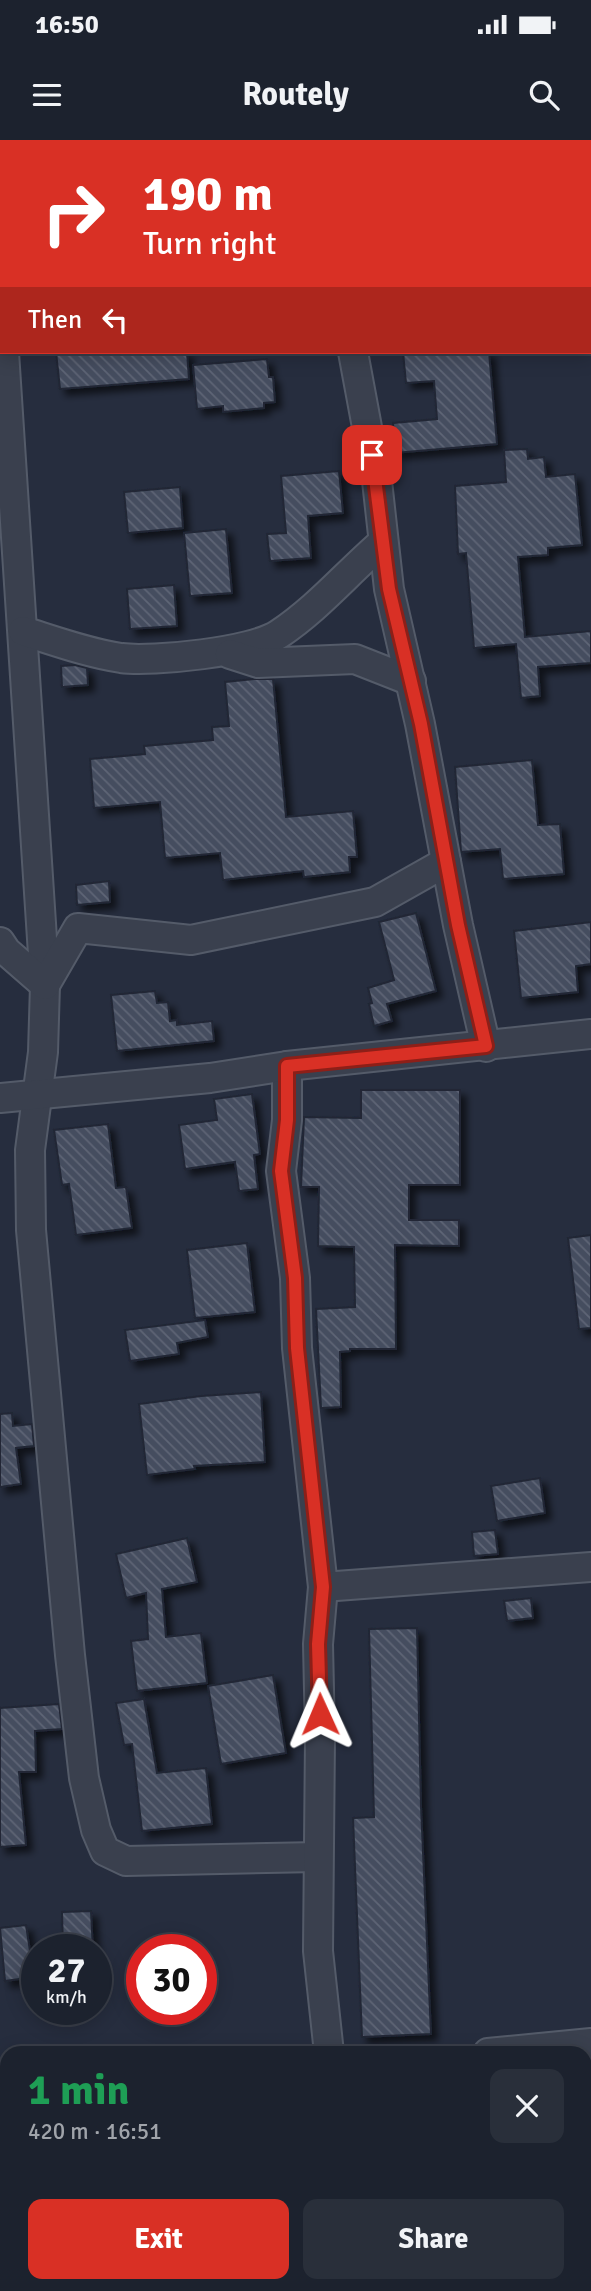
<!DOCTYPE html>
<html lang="en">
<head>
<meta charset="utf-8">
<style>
	body { margin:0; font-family:Signika,sans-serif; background:#292f3a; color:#f1f3f6; height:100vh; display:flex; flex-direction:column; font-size:26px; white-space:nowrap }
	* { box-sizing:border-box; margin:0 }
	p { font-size:23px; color:#a0a4aa }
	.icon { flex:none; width:38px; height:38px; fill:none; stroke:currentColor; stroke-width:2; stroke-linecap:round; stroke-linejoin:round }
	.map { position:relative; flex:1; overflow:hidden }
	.drawer { position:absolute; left:0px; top:1906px; width:592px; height:247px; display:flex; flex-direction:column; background:#1c222e; border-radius:21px 21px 0 0; box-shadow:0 4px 18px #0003,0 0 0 2px #3a3f4a }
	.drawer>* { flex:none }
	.top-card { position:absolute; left:0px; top:0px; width:592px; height:214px; box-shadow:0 4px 18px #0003,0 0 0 2px #3a3f4a; background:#d93025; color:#fff; overflow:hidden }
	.speed { position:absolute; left:21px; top:1794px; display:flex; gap:14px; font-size:35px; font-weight:700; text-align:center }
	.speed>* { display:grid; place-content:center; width:91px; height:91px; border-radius:50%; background:#1c222e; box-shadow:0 4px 18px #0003,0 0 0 2px #3a3f4a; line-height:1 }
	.speed small { font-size:18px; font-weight:400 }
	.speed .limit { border:10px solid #d22; background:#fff; color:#111 }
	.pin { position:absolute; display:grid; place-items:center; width:60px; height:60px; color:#fff; margin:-30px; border-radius:14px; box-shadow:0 4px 10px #0006 }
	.me { position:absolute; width:77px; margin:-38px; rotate:359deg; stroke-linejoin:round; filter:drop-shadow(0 0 5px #0008) }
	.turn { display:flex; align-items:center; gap:24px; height:147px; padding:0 28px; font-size:32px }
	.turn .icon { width:91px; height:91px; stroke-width:2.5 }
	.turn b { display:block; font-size:49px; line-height:60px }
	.then { display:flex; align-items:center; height:66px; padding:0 28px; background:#0003; gap:14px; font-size:26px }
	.round { display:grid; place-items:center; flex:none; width:74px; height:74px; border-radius:14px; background:#292f3a }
	.summary { display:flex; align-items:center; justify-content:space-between; height:119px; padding:0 28px }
	h1 { font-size:42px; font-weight:700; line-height:52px; color:#1e9e55 }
	.action { display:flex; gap:14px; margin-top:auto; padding:14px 28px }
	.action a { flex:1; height:80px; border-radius:14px; background:#d93025; color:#fff; font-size:28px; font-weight:700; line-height:80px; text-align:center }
	.action a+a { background:#292f3a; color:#f1f3f6 }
	.status { display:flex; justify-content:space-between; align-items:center; height:49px; padding:0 35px; background:#1c222e; direction:ltr }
	.status svg { height:19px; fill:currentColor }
	header { display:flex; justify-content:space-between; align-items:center; height:91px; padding:0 28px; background:#1c222e; font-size:32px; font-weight:700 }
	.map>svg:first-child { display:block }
	.building { fill:url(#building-back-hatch); stroke:#202735; stroke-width:2; filter:url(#shadow) }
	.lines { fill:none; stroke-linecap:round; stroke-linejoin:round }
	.service-casing { stroke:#545b69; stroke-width:18 }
	.minor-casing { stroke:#545b69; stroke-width:32 }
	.service { stroke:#3a404e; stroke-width:14 }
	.minor { stroke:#3a404e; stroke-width:28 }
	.route-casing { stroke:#8d1f18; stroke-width:18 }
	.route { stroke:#d93025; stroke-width:12 }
</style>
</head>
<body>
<div class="status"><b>16:50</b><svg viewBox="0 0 49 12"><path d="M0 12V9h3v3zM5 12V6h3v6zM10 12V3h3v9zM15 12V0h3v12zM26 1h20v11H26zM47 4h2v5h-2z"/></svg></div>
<header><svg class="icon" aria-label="menu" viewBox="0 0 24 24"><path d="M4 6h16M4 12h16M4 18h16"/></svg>Routely<svg class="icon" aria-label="search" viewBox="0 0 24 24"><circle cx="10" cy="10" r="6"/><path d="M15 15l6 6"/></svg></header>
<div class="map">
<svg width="591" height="2151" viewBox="0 0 591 2151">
	<defs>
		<pattern id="building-back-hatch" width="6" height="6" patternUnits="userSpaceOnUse" patternTransform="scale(1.75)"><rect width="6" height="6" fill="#454d5f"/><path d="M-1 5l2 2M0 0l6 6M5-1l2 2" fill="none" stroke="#5e6575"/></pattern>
		<filter id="shadow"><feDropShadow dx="6" dy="6" stdDeviation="3.5" flood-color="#0009"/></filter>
	</defs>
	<rect width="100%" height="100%" fill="#262d3e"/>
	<!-- building -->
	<g class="building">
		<polygon points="56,212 187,212 189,239 60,249"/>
		<polygon points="403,212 489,212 497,304 395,313 393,283 437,279 434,241 406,243"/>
		<polygon points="267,219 269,237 273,237 275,262 264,263 264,268 223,272 223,266 197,269 193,225"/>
		<polygon points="527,309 528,319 544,317 546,337 575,334 582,405 548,408 548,415 518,417 525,497 591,491 591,523 538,527 540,556 521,558 516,504 474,508 466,413 458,414 455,346 506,342 504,310"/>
		<polygon points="339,331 343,373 308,376 311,418 270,421 267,394 286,393 281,336"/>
		<polygon points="180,347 183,388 128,393 124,352"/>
		<polygon points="226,389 232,453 190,456 184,393"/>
		<polygon points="174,445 177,486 130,489 127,449"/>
		<polygon points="75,525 87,528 88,545 62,547 61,526"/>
		<polygon points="254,539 273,539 286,677 353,671 357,717 349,717 350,732 304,737 303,731 223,740 220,713 165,718 160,662 94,668 90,619 145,614 144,606 213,600 212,587 229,586 225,542"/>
		<polygon points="532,620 538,685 560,684 564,734 503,739 500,709 461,712 455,627"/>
		<polygon points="109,741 110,762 77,765 76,745"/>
		<polygon points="416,773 436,851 387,864 392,881 374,886 369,864 372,863 368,848 394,840 379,782"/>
		<polygon points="591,782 591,824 576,826 578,852 521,858 514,791"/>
		<polygon points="155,851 157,863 168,862 170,881 177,880 177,885 212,881 214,901 117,911 111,855"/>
		<polygon points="361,950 460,950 460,1045 409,1045 409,1080 459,1080 459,1106 395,1105 396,1209 350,1209 350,1211 340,1212 341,1267 321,1268 316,1169 355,1167 354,1107 318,1106 319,1047 301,1047 304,977 361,978"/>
		<polygon points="252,954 260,1014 254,1015 258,1049 239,1051 235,1022 185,1029 179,985 217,980 214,959"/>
		<polygon points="108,984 116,1048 126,1047 132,1088 76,1095 69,1044 62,1045 54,990"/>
		<polygon points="591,1095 591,1188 579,1189 568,1098"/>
		<polygon points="247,1103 255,1172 195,1178 187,1110"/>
		<polygon points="205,1180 208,1197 177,1203 179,1214 130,1221 125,1190"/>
		<polygon points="261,1252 265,1322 194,1326 195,1329 147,1335 139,1264 201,1256"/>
		<polygon points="12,1273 13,1286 32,1284 34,1306 16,1308 21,1344 0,1347 0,1274"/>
		<polygon points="540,1338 545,1373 497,1381 491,1346"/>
		<polygon points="495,1390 498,1414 474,1416 472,1392"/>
		<polygon points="187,1398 197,1442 162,1449 166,1497 201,1493 207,1543 137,1551 131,1501 148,1499 146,1453 126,1458 116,1414"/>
		<polygon points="531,1458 533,1478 507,1481 504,1461"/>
		<polygon points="417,1488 421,1666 431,1894 362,1897 353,1678 374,1677 369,1489"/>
		<polygon points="273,1535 286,1613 221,1624 208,1546"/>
		<polygon points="144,1559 157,1633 206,1628 212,1684 142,1691 132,1604 124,1605 116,1563"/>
		<polygon points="59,1564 62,1589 35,1591 36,1632 19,1632 26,1705 0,1707 0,1568"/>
		<polygon points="91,1771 93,1810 63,1810 62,1772"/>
		<polygon points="26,1785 34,1837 5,1841 0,1788"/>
	</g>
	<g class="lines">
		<defs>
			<polyline id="service" points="0,1966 7,1965"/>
			<g id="minor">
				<polyline points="6,0 6,2"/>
				<polyline points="312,0 312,2"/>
				<polyline points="590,150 591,150"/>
				<polyline points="4,212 45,845 43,912 30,1010 31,1090 70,1515 84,1638 96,1690 105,1711 126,1721 318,1717"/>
				<polyline points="353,212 377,341 389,449 420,584 458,785 486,907"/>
				<path d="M23 491C55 501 88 513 121 518 153 522 253 512 279 494 318 468 347 433 383 402"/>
				<polyline points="230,514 258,523 355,519 411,541"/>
				<polyline points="0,802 6,811 45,845 78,788 191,800 375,762 446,722"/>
				<polyline points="287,926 287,980 281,1031 295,1138 297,1208 323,1447 318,1504 320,1597 318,1811 329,1913"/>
				<polyline points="0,958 210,938 287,926 591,894"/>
				<polyline points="323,1447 591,1427"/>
				<polyline points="488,1913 591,1903"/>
			</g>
		</defs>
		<!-- service casing -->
		<use href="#service" class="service-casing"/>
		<!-- minor casing -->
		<use href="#minor" class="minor-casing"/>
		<!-- service -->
		<use href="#service" class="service"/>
		<!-- minor -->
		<use href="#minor" class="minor"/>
	</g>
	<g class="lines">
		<defs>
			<polyline id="route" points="320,1574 318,1504 323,1447 297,1208 295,1138 281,1031 287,980 287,926 486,906 458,785 421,584 389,449 372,315"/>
		</defs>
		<!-- route casing -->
		<use href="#route" class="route-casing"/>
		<!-- route -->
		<use href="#route" class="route"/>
	</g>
</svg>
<div class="speed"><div>27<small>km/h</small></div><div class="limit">30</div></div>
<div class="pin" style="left:372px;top:315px;background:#d93025"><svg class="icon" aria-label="arrive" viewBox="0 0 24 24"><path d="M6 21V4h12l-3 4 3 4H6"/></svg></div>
<svg class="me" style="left:320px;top:1574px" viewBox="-20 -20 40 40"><path d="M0-17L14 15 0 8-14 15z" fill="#d93025" stroke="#fff" stroke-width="4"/></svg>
<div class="top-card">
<div class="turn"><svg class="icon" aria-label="right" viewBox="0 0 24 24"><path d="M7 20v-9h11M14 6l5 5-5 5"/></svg><div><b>190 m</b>Turn right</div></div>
<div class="then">Then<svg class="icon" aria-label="left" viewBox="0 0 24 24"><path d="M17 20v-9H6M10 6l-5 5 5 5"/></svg></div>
</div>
<section class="drawer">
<div class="summary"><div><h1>1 min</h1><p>420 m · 16:51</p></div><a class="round"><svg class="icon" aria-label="close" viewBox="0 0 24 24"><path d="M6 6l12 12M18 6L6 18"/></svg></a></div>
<div class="action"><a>Exit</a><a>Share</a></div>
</section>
</div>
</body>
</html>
